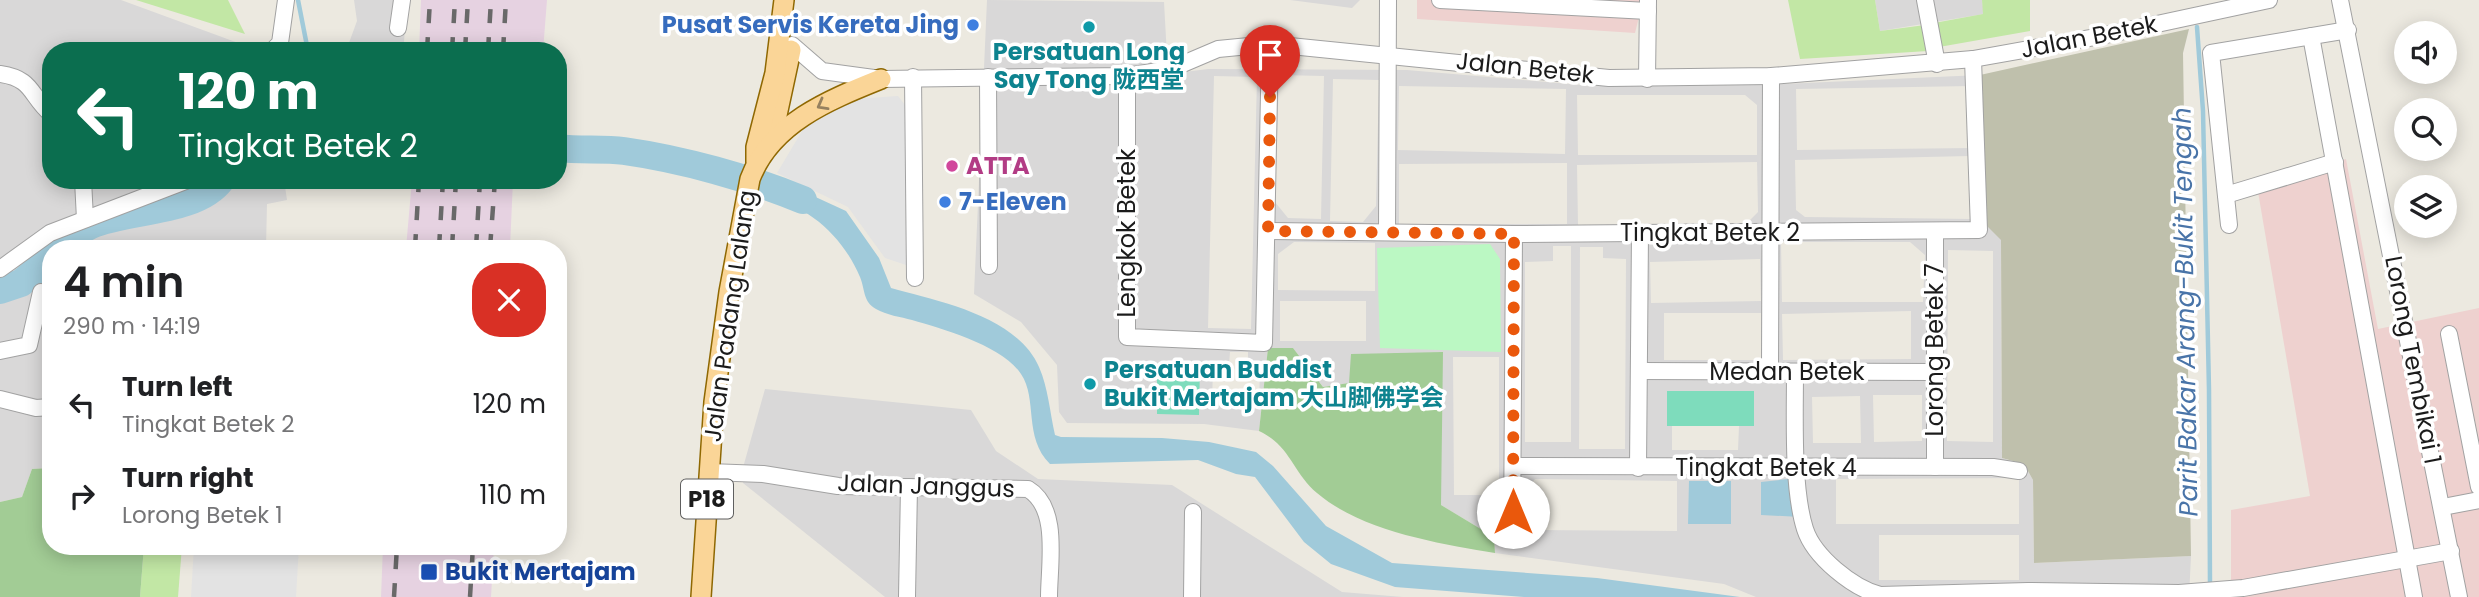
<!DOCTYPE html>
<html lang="en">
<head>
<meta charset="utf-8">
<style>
	body { margin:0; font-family:Poppins,"Noto Sans SC",sans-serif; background:#f6f6f6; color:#202124; height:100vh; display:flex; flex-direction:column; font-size:26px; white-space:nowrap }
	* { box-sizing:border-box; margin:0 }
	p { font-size:23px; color:#757577 }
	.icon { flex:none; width:38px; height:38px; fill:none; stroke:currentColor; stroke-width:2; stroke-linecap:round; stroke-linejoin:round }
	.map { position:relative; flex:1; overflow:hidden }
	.drawer { position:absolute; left:42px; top:240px; width:525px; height:315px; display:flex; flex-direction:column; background:#fff; border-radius:28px; box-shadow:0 4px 18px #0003 }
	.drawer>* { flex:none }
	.top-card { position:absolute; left:42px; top:42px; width:525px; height:147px; border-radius:28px; box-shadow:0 4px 18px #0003; background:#0b6e4f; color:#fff; overflow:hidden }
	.fabs { position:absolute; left:2394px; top:21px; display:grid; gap:14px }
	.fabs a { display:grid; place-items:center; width:63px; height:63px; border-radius:50%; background:#fff; box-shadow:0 4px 18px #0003; font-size:35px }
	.pin { position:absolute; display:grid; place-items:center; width:60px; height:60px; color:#fff; margin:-72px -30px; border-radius:50% 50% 50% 0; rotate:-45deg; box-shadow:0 0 7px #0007 }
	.pin .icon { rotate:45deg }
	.me { position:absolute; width:77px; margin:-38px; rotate:0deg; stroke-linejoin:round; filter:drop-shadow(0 0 5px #0008) }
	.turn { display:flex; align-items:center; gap:24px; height:147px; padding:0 21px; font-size:32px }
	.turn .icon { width:91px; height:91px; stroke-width:2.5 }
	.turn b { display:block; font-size:49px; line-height:60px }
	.round { display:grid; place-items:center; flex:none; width:74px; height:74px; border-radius:28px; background:#f6f6f6 }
	.head { display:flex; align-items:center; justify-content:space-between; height:119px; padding:0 21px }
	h1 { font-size:42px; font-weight:600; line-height:52px }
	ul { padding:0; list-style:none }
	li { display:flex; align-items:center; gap:21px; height:91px; padding:0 21px }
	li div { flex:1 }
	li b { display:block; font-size:26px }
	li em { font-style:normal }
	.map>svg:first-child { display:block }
	.residential { fill:#d9d8d8; fill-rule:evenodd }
	.commercial { fill:#eed1cf }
	.industrial { fill:#e6d2e1 }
	.construction { fill:#bfc0ac }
	.grass { fill:#c2e7a5 }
	.forest { fill:#a2cc95 }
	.park { fill:#bbf8c3 }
	.pitch { fill:#7edcbc }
	.parking { fill:#e3e3e3 }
	.water { fill:#a0cada }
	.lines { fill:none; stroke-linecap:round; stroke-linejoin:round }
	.stream { stroke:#a0cada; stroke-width:4.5 }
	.river { stroke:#a0cada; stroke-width:28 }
	.minor-casing { stroke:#a2a2a2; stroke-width:18 }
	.major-casing { stroke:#8f6802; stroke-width:22 }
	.minor { stroke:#fff; stroke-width:16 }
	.major { stroke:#fad597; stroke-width:19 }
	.rail { stroke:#696969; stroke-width:4.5; stroke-dasharray:14 14; stroke-linecap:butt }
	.oneway { stroke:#96815f }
	.route { stroke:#ea580c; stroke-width:12; stroke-dasharray:0 21.6 }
	.shop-dot { fill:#3f7fe0; stroke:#fff; stroke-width:2.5 }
	.culture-dot { fill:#0f9aa8; stroke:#fff; stroke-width:2.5 }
	.hotel-dot { fill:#d1479c; stroke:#fff; stroke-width:2.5 }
	.transit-dot { fill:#1a4fb4; stroke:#fff; stroke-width:2.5 }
	.labels { text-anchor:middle; stroke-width:7; stroke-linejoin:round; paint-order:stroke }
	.shield { fill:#fff; stroke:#5f5f5f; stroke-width:2 }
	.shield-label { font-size:23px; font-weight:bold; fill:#1b1b1b }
	.shop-label { font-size:24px; font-weight:bold; fill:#366cbe; stroke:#fff; text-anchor:end }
	.street-label { font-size:24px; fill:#1b1b1b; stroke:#fff }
	.culture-label { font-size:24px; font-weight:bold; fill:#0d838f; stroke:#fff }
	.hotel-label { font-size:24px; font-weight:bold; fill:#b23c85; stroke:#fff; text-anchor:start }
	.transit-label { font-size:24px; font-weight:bold; fill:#164399; stroke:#fff; text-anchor:start }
	.water-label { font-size:26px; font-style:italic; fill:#4974a8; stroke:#fff }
</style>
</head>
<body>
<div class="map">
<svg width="2479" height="597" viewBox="0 0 2479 597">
	<rect width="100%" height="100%" fill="#ece9e0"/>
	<!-- residential -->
	<g class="residential">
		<polygon points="0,0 121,0 241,44 237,51 51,51 51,180 206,180 201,186 182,194 81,224 22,275 0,283"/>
		<polygon points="354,0 407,0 404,42 396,51 346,51 357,21"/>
		<path d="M987 0 1164 2 1168 74 1208 69 1407 70 1592 86 1763 85 1980 75 2001 240 2002 458 2024 464 2033 480 2034 563 2191 556 2189 597H1756L1724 584 1495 553 1494 537 1441 505 1350 383 1323 387 1293 348H1268L1259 431 1204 424 1067 423 1059 412 1057 365 1021 322 974 294ZM1279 75 1324 76 1321 219 1288 218 1275 202ZM1214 76 1257 77 1251 329 1208 328ZM1333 79 1379 80 1376 206 1363 222 1330 221ZM1399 86 1566 89 1565 154 1398 150ZM1971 86 1972 148 1797 150 1796 89ZM1577 95H1745L1757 105V155H1578ZM1969 156 1972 219 1805 217 1796 210 1795 160ZM1757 162 1758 212 1747 223 1578 225 1577 165ZM1567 163V224H1399V164ZM1294 242 1375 243V291L1278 290V254ZM1910 242 1925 255 1923 302H1782L1781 242ZM1553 246H1571V442H1525V262L1553 261ZM1580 247H1603V258L1626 259 1625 449H1579ZM1948 250 1993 251V442L1947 441ZM1760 259 1761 301 1651 303 1650 262ZM1280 301H1366V341H1280ZM1911 311V359L1783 360 1782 314ZM1664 313H1761V360H1664ZM1230 352H1248V368L1260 369 1259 406 1212 405 1213 365H1229ZM1453 357H1499V495H1454ZM1873 395H1922V441L1874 442ZM1860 396 1861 443H1813L1812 397ZM1672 426H1754H1739L1738 450H1672ZM2019 478V524H1836V479ZM1535 479 1677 481V531L1531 530V484ZM1879 535H2019V580H1879Z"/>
		<polygon points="1290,0 1360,0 1352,8"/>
		<polygon points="1875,0 1982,0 1984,14 1880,31"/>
		<polygon points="226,180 284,180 287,200 267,204 266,248 72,248 97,227 195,206 217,191"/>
		<polygon points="51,273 51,468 32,469 22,497 0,502 0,297"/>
		<polygon points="765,389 971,410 996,451 1038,479 1172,485 1342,592 1403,597 885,597 743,483 744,464"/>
	</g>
	<!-- commercial -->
	<g class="commercial">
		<polygon points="1417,0 1643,0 1643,1 1635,33 1417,19"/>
		<polygon points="2346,159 2378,329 2479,308 2479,597 2231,597 2231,510 2310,496 2257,186"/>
	</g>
	<!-- industrial -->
	<g class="industrial">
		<polygon points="421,0 547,0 543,51 419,51"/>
		<polygon points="412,180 513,180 510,248 406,248"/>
		<polygon points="383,546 494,546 491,597 381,597"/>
	</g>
	<!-- construction -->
	<polygon class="construction" points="2189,29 2183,53 2191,556 2034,563 2033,480 2024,464 2002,458 2001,240 1984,223 1980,75"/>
	<!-- grass -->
	<g class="grass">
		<polygon points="136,0 228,0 245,34"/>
		<polygon points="1788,0 1875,0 1880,31 1925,25 1928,51 1800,59"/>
		<polygon points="1982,0 2030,0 2030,31 1939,47 1934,23 1983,14"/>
		<polygon points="144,546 182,546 178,597 140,597"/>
	</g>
	<!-- forest -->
	<g class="forest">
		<path d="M1268 348H1293L1323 387 1349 383 1351 354 1443 352 1441 505 1494 537 1495 553C1440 544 1361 531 1317 493 1293 473 1290 445 1259 431Z"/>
		<polygon points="51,468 51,546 144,546 140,597 0,597 0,502 22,497 32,469"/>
	</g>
	<!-- park -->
	<polygon class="park" points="1490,244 1500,259 1501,352 1380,348 1377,248"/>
	<!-- pitch -->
	<g class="pitch">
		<polygon points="1157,363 1200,363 1199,415 1157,414"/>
		<rect x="1667" y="391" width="87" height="35"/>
	</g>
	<!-- parking -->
	<g class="parking">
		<polygon points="898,96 905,105 906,265 885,258 848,207 777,173 811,116 839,100"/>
		<polygon points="194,546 299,546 296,597 191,597"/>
	</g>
	<!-- water -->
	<g class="water">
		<path d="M772 177 846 211 879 258 891 288C938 301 1017 316 1039 367 1048 387 1050 413 1055 435L1061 437 1162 438 1209 442 1256 452 1273 466 1326 526 1392 563 1597 578 1740 597H1524L1395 587 1331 564 1304 542 1255 477 1236 474 1198 460 1050 464C1023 437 1038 399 1021 374 1003 346 943 329 912 320 901 317 886 315 876 309 863 302 865 289 860 277 843 237 809 205 766 198Z"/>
		<polygon points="1788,479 1799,489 1800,517 1761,515 1761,482"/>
		<polygon points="1689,481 1731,481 1731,524 1688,524"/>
	</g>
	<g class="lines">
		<!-- stream -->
		<g class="stream">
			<polyline points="298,0 308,51"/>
			<polyline points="2197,27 2203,111 2209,390 2210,585"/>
		</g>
		<!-- river -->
		<g class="river">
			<path d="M558 148C580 151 602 148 624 151 681 159 750 178 803 200"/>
			<path d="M61 248C71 239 79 230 91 225 128 209 196 213 221 180"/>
			<polyline points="0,290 21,283 51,258"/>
		</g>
		<defs>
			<g id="minor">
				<polyline points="1440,0 1648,11"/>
				<polyline points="1925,0 1937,64"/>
				<polyline points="2340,0 2459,597"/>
				<polyline points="398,28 402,0"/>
				<polyline points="2311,36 2414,597"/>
				<polyline points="792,45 822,71 881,79 1127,76 1171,69 1218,49 1270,44 1609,78 1771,76 1973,59 2101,36 2269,0"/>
				<polyline points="272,51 280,43 286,0"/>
				<path d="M0 74C34 79 29 95 51 114"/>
				<polyline points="1127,76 1127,337 1264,343 1270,44"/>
				<polyline points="913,77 915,278"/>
				<polyline points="988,77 989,266"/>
				<polyline points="1647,79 1648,1"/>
				<polyline points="83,180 85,219"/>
				<polyline points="2226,195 2335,162"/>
				<polyline points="2229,225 2211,53 2348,30"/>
				<polyline points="1268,231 1514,234 1979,230 1973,59"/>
				<polyline points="1387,232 1388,0"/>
				<polyline points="1935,233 1935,467"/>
				<polyline points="0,269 50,233 188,180"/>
				<polyline points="2449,334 2479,487"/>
				<polyline points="0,351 29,345 41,292"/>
				<polyline points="1639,371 1935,372"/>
				<polyline points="1770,371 1771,76"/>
				<path d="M1795 372C1795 415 1792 488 1805 529 1814 557 1853 588 1880 595L2028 591 2179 593 2243 588 2451 551"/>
				<polyline points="0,399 36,408 51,407"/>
				<polyline points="1513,466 1993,467 2019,471"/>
				<polyline points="1638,468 1640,233"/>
				<path d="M709 472 763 474 838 486 1028 489C1060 508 1049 564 1049 597"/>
				<polyline points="2443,507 2479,500"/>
				<polyline points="1512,535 1514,234"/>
				<polyline points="907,597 909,487"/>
				<polyline points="1192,597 1193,512"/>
			</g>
			<g id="major">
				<polyline points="771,143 791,50"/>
				<polyline points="756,162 756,147 775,73 784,0"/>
				<path d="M701 597 714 402 729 292 750 179C771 123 829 100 881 79"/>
			</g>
		</defs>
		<!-- minor casing -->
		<use href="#minor" class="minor-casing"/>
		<!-- major casing -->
		<use href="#major" class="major-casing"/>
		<!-- minor -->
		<use href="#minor" class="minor"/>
		<!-- major -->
		<use href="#major" class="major"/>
		<!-- rail -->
		<g class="rail">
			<polyline points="427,51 430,0"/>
			<polyline points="452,51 455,0"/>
			<polyline points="465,51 468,0"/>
			<polyline points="488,51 491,0"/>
			<polyline points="503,51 506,0"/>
			<polyline points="415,248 419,180"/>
			<polyline points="439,248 443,180"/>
			<polyline points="452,248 456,180"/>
			<polyline points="476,248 480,180"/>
			<polyline points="490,248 495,180"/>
			<polyline points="394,597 397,546"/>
			<polyline points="470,597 473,546"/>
		</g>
	</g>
	<!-- one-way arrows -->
	<defs><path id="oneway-chevron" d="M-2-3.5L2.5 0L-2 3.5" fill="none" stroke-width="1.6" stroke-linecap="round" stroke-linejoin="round" transform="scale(1.75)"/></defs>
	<use class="oneway" href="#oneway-chevron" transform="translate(822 105) rotate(151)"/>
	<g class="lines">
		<!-- route -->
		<polyline class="route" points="1270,97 1268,231 1514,234 1513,512"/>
	</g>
	<!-- markers -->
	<g class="shop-dot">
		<circle cx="973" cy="25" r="7"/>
		<circle cx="945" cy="202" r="7"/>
	</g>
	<g class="culture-dot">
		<circle cx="1089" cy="27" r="7"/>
		<circle cx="1090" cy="384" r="7"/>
	</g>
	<circle class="hotel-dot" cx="952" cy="166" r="7"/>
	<rect class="transit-dot" x="420" y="563" width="18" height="18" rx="3.5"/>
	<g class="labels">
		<!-- shield labels -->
		<rect class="shield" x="681" y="479.5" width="52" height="39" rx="5"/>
		<g class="shield-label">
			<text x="707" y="507">P18</text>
		</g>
		<!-- shop labels -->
		<g class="shop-label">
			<text x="959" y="33">Pusat Servis Kereta Jing</text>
			<text x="959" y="210" text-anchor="start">7-Eleven</text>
		</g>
		<!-- street labels -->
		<g class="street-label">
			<text transform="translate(2089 37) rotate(-11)" y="8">Jalan Betek</text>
			<text transform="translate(1525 68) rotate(6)" y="8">Jalan Betek</text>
			<text transform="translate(1127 233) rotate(-90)" y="8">Lengkok Betek</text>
			<text x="1710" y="241">Tingkat Betek 2</text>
			<text transform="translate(730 316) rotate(-82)" y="8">Jalan Padang Lalang</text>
			<text transform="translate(1935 350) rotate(-90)" y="8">Lorong Betek 7</text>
			<text transform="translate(2413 360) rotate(79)" y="8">Lorong Tembikai 1</text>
			<text x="1787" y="380">Medan Betek</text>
			<text x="1766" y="476">Tingkat Betek 4</text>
			<text transform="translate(926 486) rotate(2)" y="8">Jalan Janggus</text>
		</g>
		<!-- culture labels -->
		<g class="culture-label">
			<text x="1089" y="60">Persatuan Long<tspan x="1089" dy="28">Say Tong 陇西堂</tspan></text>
			<text x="1104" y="378" text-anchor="start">Persatuan Buddist<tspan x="1104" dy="28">Bukit Mertajam 大山脚佛学会</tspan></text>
		</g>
		<!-- hotel labels -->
		<g class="hotel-label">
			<text x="966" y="174">ATTA</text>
		</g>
		<!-- transit labels -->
		<g class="transit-label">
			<text x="445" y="580">Bukit Mertajam</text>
		</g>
		<!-- water labels -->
		<g class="water-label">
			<text transform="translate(2185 312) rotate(-91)" y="9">Parit Bakar Arang-Bukit Tengah</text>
		</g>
	</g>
</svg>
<div class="fabs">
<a><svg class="icon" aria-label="sound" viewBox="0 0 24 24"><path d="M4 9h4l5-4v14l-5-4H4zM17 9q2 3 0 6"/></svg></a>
<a><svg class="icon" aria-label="search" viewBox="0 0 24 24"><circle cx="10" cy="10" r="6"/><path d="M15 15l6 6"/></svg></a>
<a><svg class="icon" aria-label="layers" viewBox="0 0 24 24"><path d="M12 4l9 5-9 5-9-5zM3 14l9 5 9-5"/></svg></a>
</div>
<div class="pin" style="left:1270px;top:97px;background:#d93025"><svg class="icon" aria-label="arrive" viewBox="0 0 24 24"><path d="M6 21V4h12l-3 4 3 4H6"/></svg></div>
<svg class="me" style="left:1513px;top:512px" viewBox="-20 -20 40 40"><circle r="19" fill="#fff"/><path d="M0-13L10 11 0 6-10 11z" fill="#ea580c"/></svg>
<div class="top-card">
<div class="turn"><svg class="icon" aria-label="left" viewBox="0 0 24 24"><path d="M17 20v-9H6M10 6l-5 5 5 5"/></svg><div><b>120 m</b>Tingkat Betek 2</div></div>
</div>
<section class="drawer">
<div class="head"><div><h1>4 min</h1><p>290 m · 14:19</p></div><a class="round" style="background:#d93025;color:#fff"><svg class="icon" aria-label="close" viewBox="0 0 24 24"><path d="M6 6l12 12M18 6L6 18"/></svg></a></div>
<ul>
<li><svg class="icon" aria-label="left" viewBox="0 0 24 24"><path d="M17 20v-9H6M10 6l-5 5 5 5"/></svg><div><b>Turn left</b><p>Tingkat Betek 2</p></div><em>120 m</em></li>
<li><svg class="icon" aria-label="right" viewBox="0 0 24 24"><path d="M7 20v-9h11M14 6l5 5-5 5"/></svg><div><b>Turn right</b><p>Lorong Betek 1</p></div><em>110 m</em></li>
</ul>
</section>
</div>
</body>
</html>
